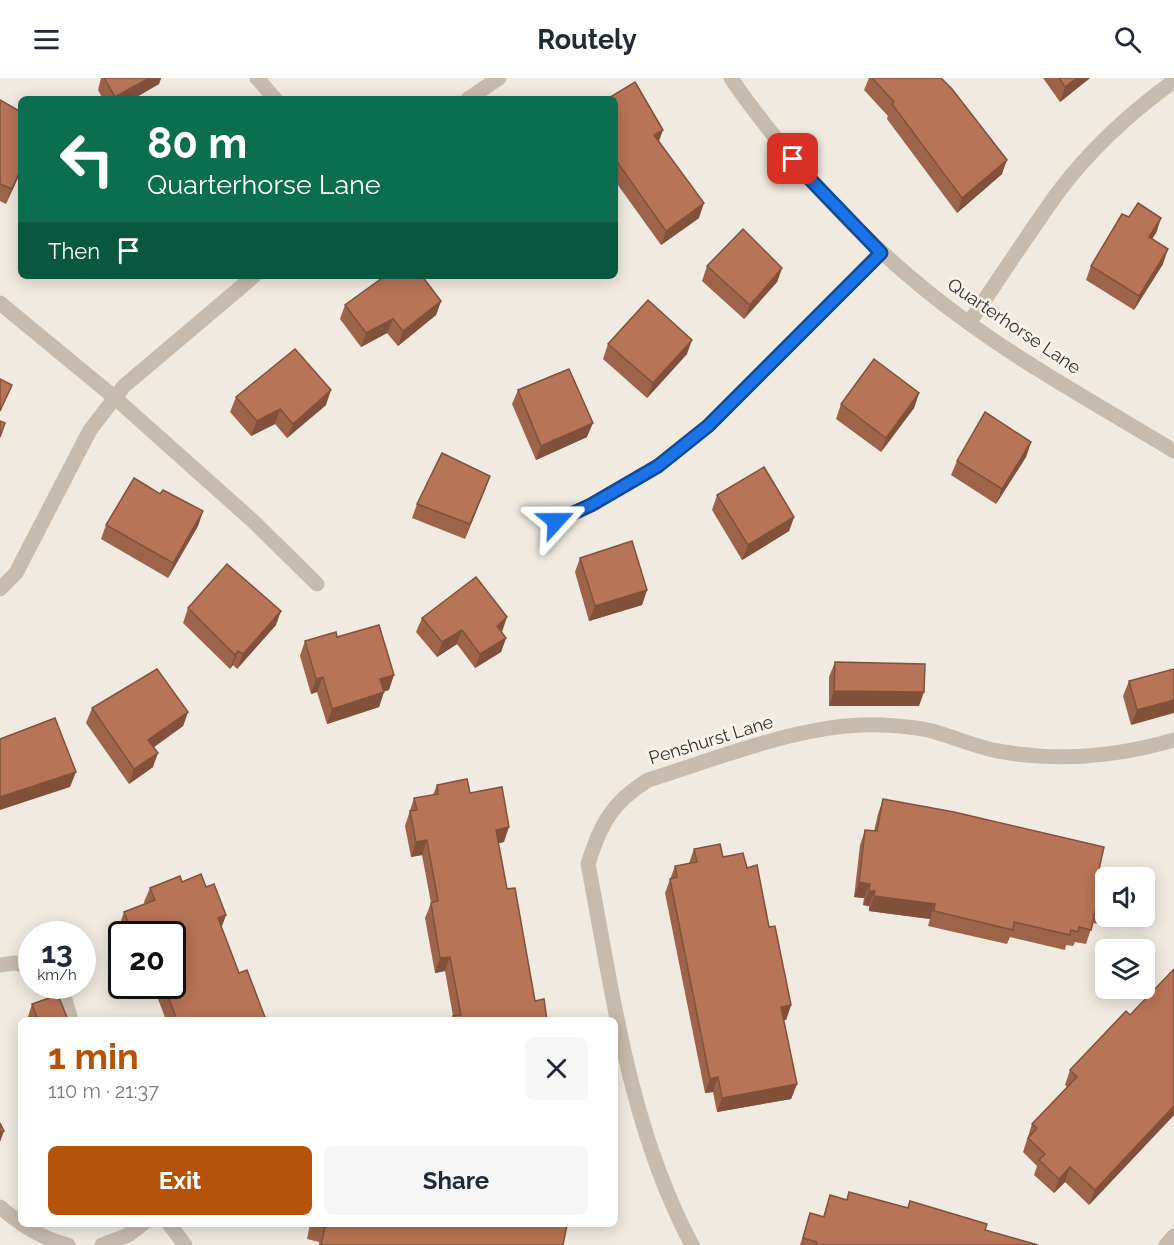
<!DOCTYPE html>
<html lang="en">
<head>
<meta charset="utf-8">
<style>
	body { margin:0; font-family:Raleway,sans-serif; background:#f6f6f7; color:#1f2937; height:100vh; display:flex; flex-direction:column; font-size:22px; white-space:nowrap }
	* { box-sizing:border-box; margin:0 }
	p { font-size:20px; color:#747a83 }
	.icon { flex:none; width:33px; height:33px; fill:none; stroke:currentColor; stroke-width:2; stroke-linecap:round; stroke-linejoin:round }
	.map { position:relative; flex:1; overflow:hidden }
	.panel { position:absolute; left:18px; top:939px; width:600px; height:210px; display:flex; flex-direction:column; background:#fff; border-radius:9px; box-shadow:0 3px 15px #0003 }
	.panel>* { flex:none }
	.hud { position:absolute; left:18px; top:18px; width:600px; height:183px; border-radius:9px; box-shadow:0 3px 15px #0003; background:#0b6e4f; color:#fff; overflow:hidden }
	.controls { position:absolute; left:1095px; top:789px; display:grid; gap:12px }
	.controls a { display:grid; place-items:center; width:60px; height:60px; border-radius:9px; background:#fff; box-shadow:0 3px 15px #0003; font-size:30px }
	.speed { position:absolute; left:18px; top:843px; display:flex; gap:12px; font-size:30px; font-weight:700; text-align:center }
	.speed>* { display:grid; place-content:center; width:78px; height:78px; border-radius:50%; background:#fff; box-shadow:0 3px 15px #0003; line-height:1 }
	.speed small { font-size:15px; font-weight:400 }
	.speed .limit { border:3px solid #111; border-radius:9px; background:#fff; color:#111 }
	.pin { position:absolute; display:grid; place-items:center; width:51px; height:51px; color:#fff; margin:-26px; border-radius:12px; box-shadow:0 3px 9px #0006 }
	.me { position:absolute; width:66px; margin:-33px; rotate:66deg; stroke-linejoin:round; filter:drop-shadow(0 0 4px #0008) }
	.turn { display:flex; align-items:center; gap:21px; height:126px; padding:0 30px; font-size:27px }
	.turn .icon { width:78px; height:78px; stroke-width:2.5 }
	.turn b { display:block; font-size:42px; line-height:51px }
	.then { display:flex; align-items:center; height:57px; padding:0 30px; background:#0003; gap:12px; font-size:22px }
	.round { display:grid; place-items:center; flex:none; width:63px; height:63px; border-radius:9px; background:#f6f6f7 }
	.overview { display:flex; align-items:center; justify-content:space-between; height:102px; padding:0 30px }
	h1 { font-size:36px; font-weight:700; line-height:45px; color:#b45309 }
	.button { display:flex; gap:12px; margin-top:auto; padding:12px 30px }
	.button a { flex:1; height:69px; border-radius:9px; background:#b45309; color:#fff; font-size:24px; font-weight:700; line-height:69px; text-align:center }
	.button a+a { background:#f6f6f7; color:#1f2937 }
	header { display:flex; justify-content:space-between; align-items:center; height:78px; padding:0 30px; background:#fff; font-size:27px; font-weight:700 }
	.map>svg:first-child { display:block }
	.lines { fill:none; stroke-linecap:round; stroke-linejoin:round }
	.service { stroke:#c7bbad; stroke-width:15 }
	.minor { stroke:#c7bbad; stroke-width:15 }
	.wall { fill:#9e644a }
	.shaded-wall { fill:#81513c }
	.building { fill:#b87456; stroke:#81513c; stroke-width:1.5 }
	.route-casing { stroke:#114b97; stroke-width:15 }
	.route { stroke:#1a73e8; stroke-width:10 }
	.labels { text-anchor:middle; stroke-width:5; stroke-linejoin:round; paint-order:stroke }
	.street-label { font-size:18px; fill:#362f2b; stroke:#f8f3ec }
</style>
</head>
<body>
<header><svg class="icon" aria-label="menu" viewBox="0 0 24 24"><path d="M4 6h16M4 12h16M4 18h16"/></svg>Routely<svg class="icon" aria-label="search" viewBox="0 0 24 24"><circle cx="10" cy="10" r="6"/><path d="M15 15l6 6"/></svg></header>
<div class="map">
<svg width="1174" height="1167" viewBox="0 0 1174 1167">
	<rect width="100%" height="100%" fill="#f0eae0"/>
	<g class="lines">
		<!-- service -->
		<g class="service">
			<polyline points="257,0 275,21"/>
			<path d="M969 245C999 201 1028 156 1059 113 1091 71 1131 34 1174 3"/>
			<polyline points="114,319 254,444 317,506"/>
			<polyline points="556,443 591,427 658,388 708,348 881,175"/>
			<polyline points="1166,1167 1174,1158"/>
		</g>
		<!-- minor -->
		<g class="minor">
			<path d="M731 0C744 20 759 39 774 58 830 128 894 191 966 243 1032 291 1105 331 1174 373"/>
			<polyline points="468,21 499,0"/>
			<polyline points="0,225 114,319"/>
			<polyline points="0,511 16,495 90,352 124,308 254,198"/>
			<polyline points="0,887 14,885 32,888"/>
			<polyline points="57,908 64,918 71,942"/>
			<path d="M0 1129C22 1147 40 1160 68 1167"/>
			<polyline points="169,1146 185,1167"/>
			<polyline points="102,1167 128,1157 143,1146"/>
			<path d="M692 1167C629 1049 613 915 588 786 600 747 612 724 648 702 720 680 807 643 883 647 899 648 917 649 932 653 954 659 976 669 998 673 1058 684 1116 679 1174 662"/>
		</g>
	</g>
	<!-- wall -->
	<g class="wall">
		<polygon points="101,0 161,0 159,6 133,21 103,21 98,12"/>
		<polygon points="869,0 941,0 1002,96 957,135 887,41 888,38 864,12"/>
		<polygon points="1043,0 1090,0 1060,24"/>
		<polygon points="615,21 659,63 699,140 661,167 615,103"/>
		<polygon points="0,22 21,34 21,93 6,126 0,123"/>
		<polygon points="1129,139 1161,140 1156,155 1152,161 1163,186 1134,232 1086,202 1091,188"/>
		<polygon points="707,188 782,190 777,204 744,241 702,203"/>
		<polygon points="441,223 436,237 398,268 387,255 361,269 340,241 345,227"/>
		<polygon points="608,266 687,276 647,320 603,281"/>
		<polygon points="518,312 587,359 536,382 512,326"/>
		<polygon points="919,315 914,330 881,374 836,341 841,326"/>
		<polygon points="236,319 326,327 287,360 275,346 251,358 230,334"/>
		<polygon points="1031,364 1026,379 996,426 951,397 957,383"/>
		<polygon points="490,398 465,461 412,440 417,426"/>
		<polygon points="717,417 794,439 789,453 742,482 712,432"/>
		<polygon points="203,433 198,448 168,500 101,461 106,447"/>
		<polygon points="580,480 647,512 642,527 589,543 575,494"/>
		<polygon points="188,530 276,547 237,591 233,587 230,591 183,545"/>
		<polygon points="422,540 502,554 506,560 501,574 475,590 457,566 437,579 416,554"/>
		<polygon points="337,559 389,612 384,613 379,629 327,646 317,614 311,616 300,578 305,563"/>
		<polygon points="835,584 919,628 829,628 829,599"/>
		<polygon points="1174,591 1131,647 1123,618 1129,603"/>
		<polygon points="92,630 188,634 183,648 154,669 153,689 129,706 86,645"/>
		<polygon points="437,707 470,715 504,764 498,765 507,811 535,923 547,942 451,942 453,938 445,893 435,895 425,840 431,825 422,777 411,779 405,748 414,720 433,717"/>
		<polygon points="883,721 1097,800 1104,832 1099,846 1093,845 1086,866 1075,864 1073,868 1066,867 1065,872 1010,859 1007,866 928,848 930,841 869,833 869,828 863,827 864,820 854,819 860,767 865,752 874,753 878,736"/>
		<polygon points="694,771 723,779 747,790 769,849 791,927 786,942 784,942 797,1006 791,1021 717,1034 713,1014 705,1015 665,815 675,788 689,785"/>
		<polygon points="182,804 206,809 226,837 221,849 239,895 266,942 166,942 153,908 172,908 172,856 122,856 119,848 124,834 145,826 144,824 150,810"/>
		<polygon points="1174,891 1174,1037 1089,1127 1065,1104 1054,1115 1034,1097 1037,1088 1023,1074 1032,1046 1067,1009 1065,1007 1070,992 1130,937"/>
		<polygon points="32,926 68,942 27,942"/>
		<polygon points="830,1117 847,1122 985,1152 1038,1167 800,1167 810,1135 823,1139"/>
		<polygon points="310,1146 559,1146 563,1167 319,1167 319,1164 307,1161"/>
	</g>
	<!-- shaded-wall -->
	<g class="shaded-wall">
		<polygon points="149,0 161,0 159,6 133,21 115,21 115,19"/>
		<polygon points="1077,0 1090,0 1060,24 1065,9"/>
		<polygon points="663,52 658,66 654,57"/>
		<polygon points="1007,82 1002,96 957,135 962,120"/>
		<polygon points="21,90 21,93 6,126 12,111"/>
		<polygon points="704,125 699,140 661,167 666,153"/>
		<polygon points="1161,140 1156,155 1143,174 1149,159"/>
		<polygon points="1168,171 1163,186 1134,232 1139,218"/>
		<polygon points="782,190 777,204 744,241 750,227"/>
		<polygon points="441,223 436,237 398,268 403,253"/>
		<polygon points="393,241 387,255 361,269 366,255"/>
		<polygon points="692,262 687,276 647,320 653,305"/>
		<polygon points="331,312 326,327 287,360 293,346"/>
		<polygon points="919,315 914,330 881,374 886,360"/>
		<polygon points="280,331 275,346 251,358 257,343"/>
		<polygon points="593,345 587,359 536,382 541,368"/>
		<polygon points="1031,364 1026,379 996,426 1002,411"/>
		<polygon points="490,398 485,412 465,461 470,446"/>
		<polygon points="203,433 198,448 168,500 173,485"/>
		<polygon points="794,439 789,453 742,482 748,467"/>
		<polygon points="647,512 642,527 589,543 595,528"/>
		<polygon points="281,533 276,547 237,591 243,576"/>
		<polygon points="507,539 502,554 497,548"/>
		<polygon points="462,552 457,566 437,579 442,564"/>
		<polygon points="506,560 501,574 475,590 480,576"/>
		<polygon points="238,573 233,587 230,591 235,577"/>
		<polygon points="394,597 389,612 375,616 380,601"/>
		<polygon points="323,599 317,614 311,616 316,601"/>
		<polygon points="834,613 924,614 919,628 829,628"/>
		<polygon points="384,614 379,629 327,646 332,631"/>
		<polygon points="1174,622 1174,635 1131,647 1137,632"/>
		<polygon points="188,634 183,648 143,677 148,662"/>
		<polygon points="158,675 153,689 129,706 134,691"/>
		<polygon points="76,694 70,709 0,732 0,719"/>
		<polygon points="509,749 504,764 490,767 496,752"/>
		<polygon points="427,762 422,777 411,779 416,764"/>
		<polygon points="859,804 870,806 864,820 854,819"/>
		<polygon points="869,813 875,813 869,828 863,827"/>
		<polygon points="874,818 935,826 930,841 869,833"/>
		<polygon points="226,837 221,851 218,840"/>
		<polygon points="450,879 445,893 435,895 440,880"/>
		<polygon points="791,927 786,942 776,943 781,929"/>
		<polygon points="718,999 713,1014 705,1015 710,1001"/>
		<polygon points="797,1006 791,1021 717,1034 722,1020"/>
		<polygon points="1174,1028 1174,1037 1089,1127 1095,1112"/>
		<polygon points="4,1053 0,1064 0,1055"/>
		<polygon points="1070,1089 1065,1104 1054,1115 1059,1101"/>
	</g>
	<!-- building -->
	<g class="building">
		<polygon points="104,0 149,0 115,19"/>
		<polygon points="872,0 941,0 952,11 1007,82 962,120 892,26 894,24"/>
		<polygon points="1059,0 1077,0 1065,9"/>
		<polygon points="635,4 663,52 654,57 704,125 666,153 615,81 615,21 607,21"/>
		<polygon points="0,22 21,34 21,48 20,50 21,50 21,90 12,111 0,106"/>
		<polygon points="1138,125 1161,140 1149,159 1168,171 1139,218 1091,188 1122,136 1129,139"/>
		<polygon points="743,151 782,190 750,227 707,188"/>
		<polygon points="385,198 422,198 441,223 403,253 393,241 366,255 345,227"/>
		<polygon points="648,222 692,262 653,305 608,266"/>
		<polygon points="295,271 331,312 293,346 280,331 257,343 236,319"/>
		<polygon points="874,281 919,315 886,360 841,326"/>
		<polygon points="569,291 593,345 541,368 518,312"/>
		<polygon points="0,301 12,307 0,333"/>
		<polygon points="985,334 1031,364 1002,411 957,383"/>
		<polygon points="0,343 5,345 0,359"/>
		<polygon points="442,375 490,398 470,446 417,426"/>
		<polygon points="764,389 794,439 748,467 717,417"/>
		<polygon points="134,400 160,416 163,412 203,433 173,485 106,447"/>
		<polygon points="632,463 647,512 595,528 580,480"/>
		<polygon points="227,486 281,533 243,576 238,573 235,577 188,530"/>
		<polygon points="476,499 507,539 497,548 506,560 480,576 462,552 442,564 422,540"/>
		<polygon points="379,547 394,597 380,601 384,614 332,631 323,599 316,601 305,563 336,554 337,559"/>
		<polygon points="835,584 925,586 924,614 834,613"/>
		<polygon points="157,591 188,634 148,662 158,675 134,691 92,630"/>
		<polygon points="1174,591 1174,622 1137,632 1129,603"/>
		<polygon points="55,640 76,694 0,719 0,661"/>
		<polygon points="467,701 470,715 502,709 509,749 496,752 507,811 515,810 535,923 544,921 547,942 453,942 453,938 461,937 450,879 440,880 431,825 438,823 427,762 416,764 410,733 417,732 414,720 438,716 437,707"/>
		<polygon points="883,721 954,734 1104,769 1097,800 1106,802 1106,827 1104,832 1096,830 1091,852 1079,849 1078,854 1071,852 1070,857 1014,844 1013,852 934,833 935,826 874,818 875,813 869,813 870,806 859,804 865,752 877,753"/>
		<polygon points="720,766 723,779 743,775 747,790 757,787 769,849 775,848 791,927 781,929 797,1006 722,1020 718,999 710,1001 670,801 677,799 675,788 697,784 694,771"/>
		<polygon points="201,796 206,809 214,806 226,837 218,840 239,895 247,892 266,942 177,942 164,908 172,908 172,856 133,856 124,834 155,822 150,810 180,798 182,804"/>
		<polygon points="1174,891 1174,1028 1095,1112 1070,1089 1059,1101 1039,1082 1045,1076 1028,1060 1037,1050 1032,1046 1077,999 1070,992 1126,933 1130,937"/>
		<polygon points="58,917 68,942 38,942 32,926"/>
		<polygon points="0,1045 4,1053 0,1055"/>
		<polygon points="849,1114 908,1130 910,1123 987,1146 985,1152 1038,1167 816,1167 817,1164 803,1160 810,1135 824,1139 830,1117 847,1122"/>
		<polygon points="312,1146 559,1146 567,1147 563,1167 321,1167 325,1149 312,1147"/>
	</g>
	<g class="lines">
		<defs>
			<polyline id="route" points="556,443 591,427 658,388 708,348 881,175 806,97 793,81"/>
		</defs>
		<!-- route casing -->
		<use href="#route" class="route-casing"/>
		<!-- route -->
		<use href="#route" class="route"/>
	</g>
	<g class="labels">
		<!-- street labels -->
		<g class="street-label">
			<text transform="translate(1014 248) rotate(34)" y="6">Quarterhorse Lane</text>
			<text transform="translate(711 662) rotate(-17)" y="6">Penshurst Lane</text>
		</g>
	</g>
</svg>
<div class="controls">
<a><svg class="icon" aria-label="sound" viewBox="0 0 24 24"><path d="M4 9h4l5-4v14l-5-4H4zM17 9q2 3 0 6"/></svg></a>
<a><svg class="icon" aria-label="layers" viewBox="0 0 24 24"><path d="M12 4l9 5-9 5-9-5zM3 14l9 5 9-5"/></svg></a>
</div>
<div class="speed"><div>13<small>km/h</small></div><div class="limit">20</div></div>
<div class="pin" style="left:793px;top:81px;background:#d93025"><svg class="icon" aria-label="arrive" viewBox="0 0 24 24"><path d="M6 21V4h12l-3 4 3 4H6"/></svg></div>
<svg class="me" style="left:556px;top:443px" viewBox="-20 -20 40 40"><path d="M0-17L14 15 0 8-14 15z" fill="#1a73e8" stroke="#fff" stroke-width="4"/></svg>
<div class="hud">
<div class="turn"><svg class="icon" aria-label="left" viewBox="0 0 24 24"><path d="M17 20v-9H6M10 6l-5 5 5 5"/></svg><div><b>80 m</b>Quarterhorse Lane</div></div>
<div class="then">Then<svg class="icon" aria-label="arrive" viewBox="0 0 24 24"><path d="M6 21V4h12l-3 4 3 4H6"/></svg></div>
</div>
<section class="panel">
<div class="overview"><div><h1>1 min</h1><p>110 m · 21:37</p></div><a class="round"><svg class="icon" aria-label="close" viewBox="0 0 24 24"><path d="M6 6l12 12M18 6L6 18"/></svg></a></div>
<div class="button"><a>Exit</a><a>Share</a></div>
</section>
</div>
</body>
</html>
